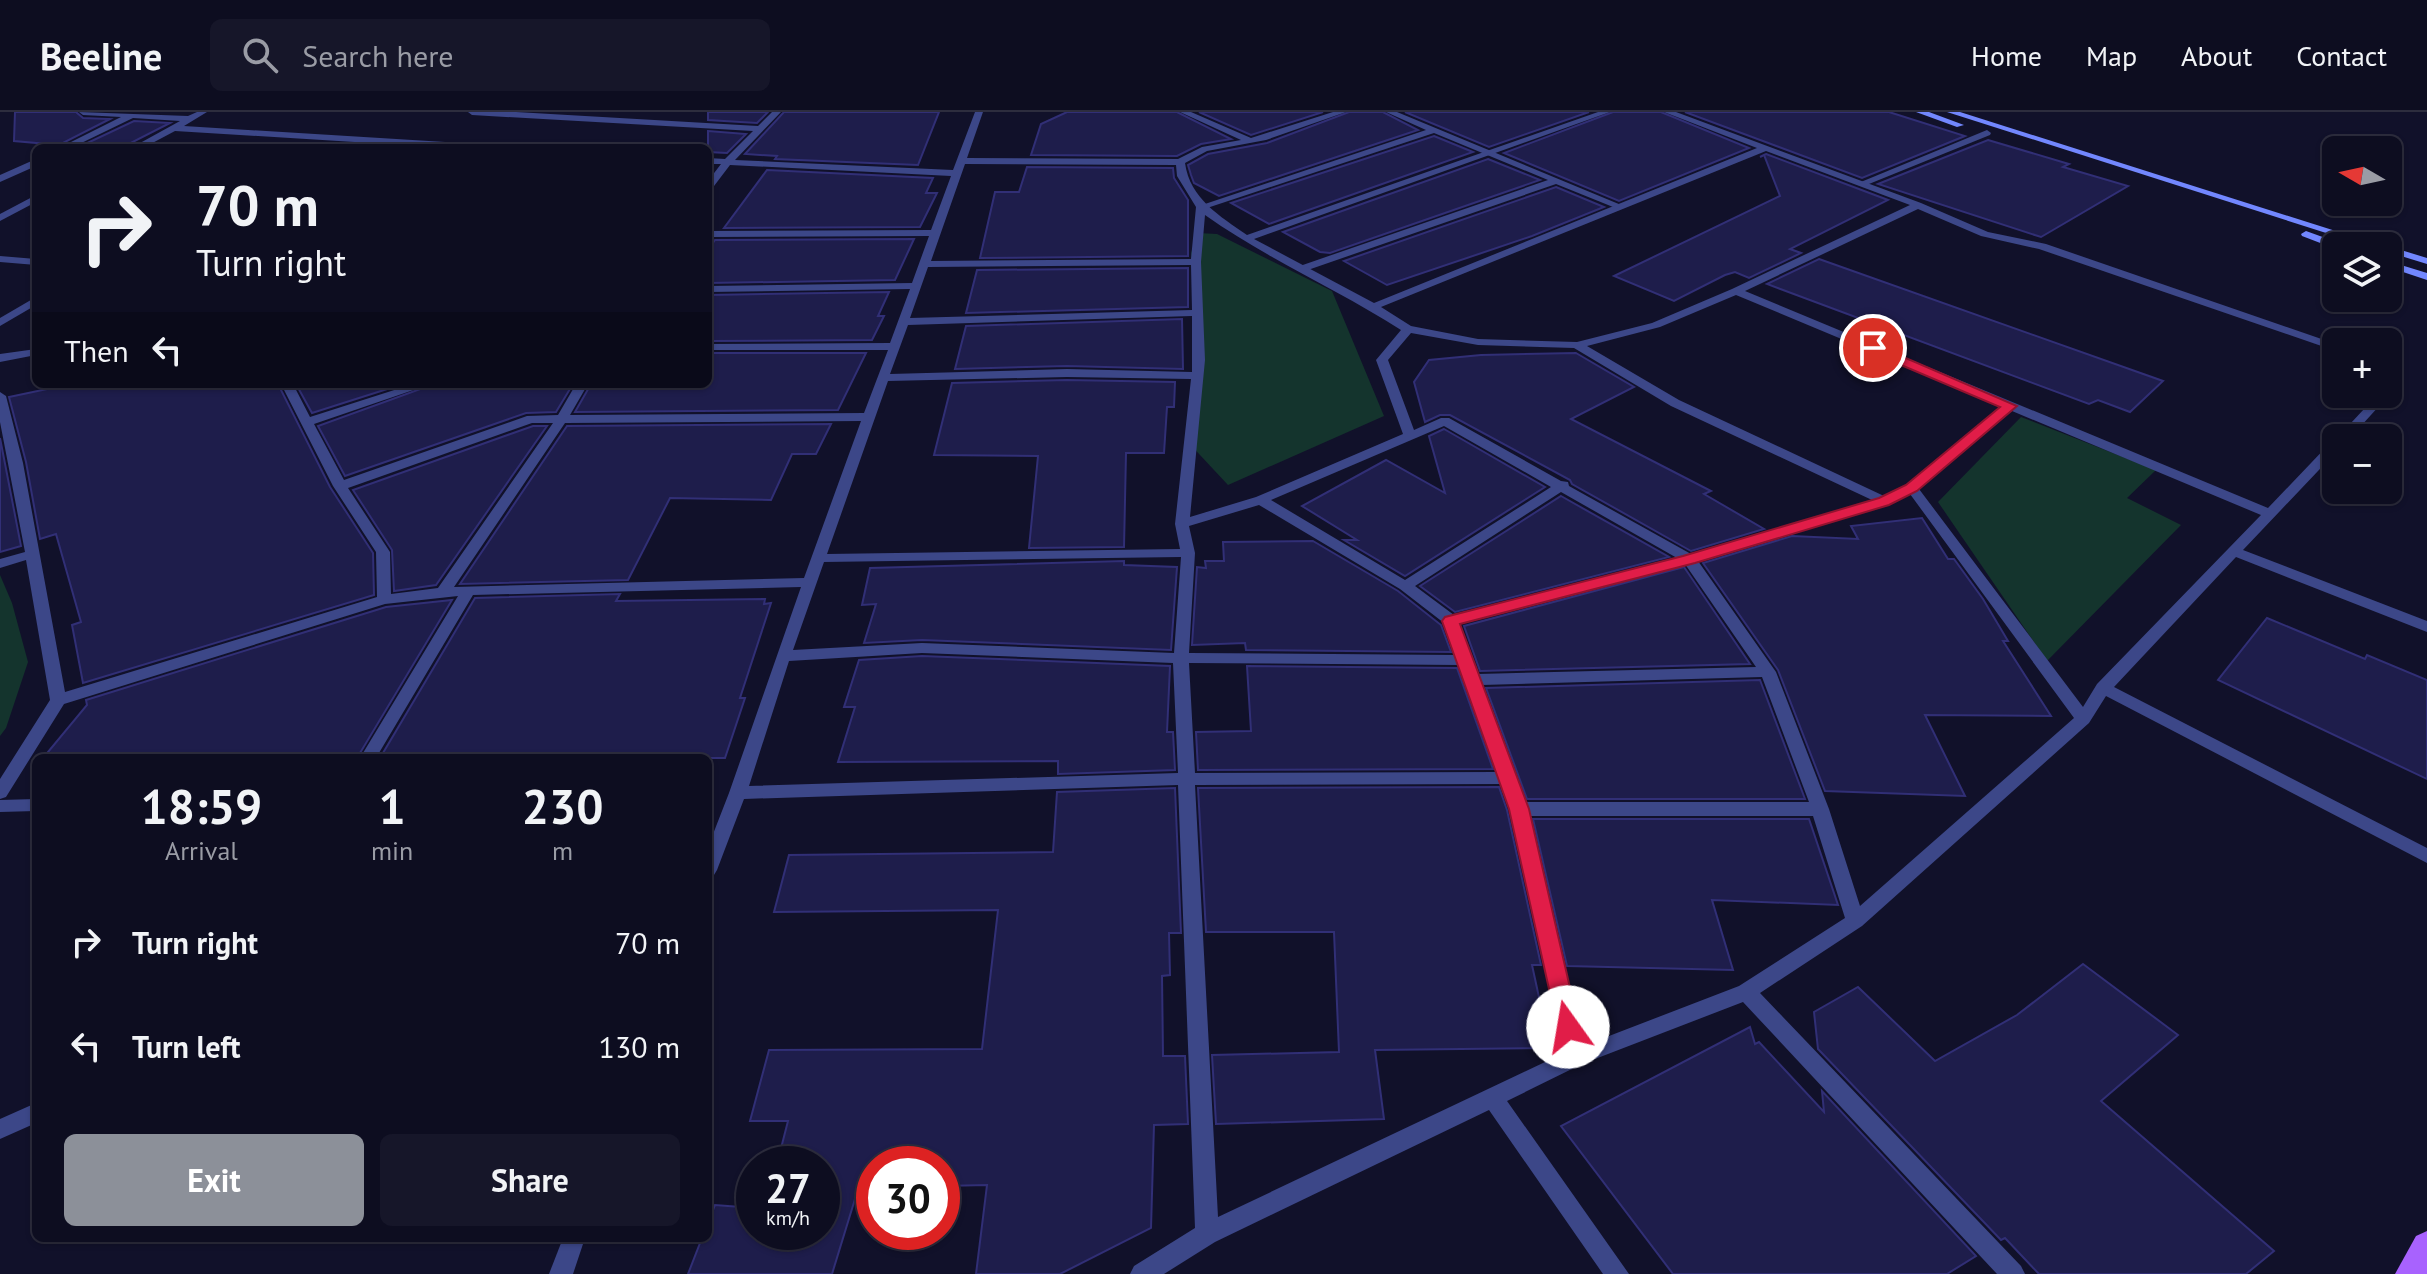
<!DOCTYPE html>
<html lang="en">
<head>
<meta charset="utf-8">
<style>
	body { margin:0; font-family:"PT Sans",sans-serif; background:#161629; color:#f1f3f6; height:100vh; display:flex; flex-direction:column; font-size:30px; white-space:nowrap }
	* { box-sizing:border-box; margin:0 }
	p { font-size:26px; color:#9a9ca5 }
	.icon { flex:none; width:44px; height:44px; fill:none; stroke:currentColor; stroke-width:2; stroke-linecap:round; stroke-linejoin:round }
	.map { position:relative; flex:1; overflow:hidden }
	.details { position:absolute; left:32px; top:642px; width:680px; height:488px; display:flex; flex-direction:column; background:#0d0d20; border-radius:12px; box-shadow:0 2px 6px #0004,0 0 0 2px #2d2d3e }
	.details>* { flex:none }
	.guide { position:absolute; left:32px; top:32px; width:680px; height:244px; border-radius:12px; box-shadow:0 2px 6px #0004,0 0 0 2px #2d2d3e; background:#0d0d20; color:#f1f3f6; overflow:hidden }
	.needle { width:52px; rotate:279deg }
	.controls { position:absolute; left:2322px; top:24px; display:grid; gap:16px }
	.controls a { display:grid; place-items:center; width:80px; height:80px; border-radius:12px; background:#0d0d20; box-shadow:0 2px 6px #0004,0 0 0 2px #2d2d3e; font-size:40px }
	.speed { position:absolute; left:736px; top:1034px; display:flex; gap:16px; font-size:40px; font-weight:700; text-align:center }
	.speed>* { display:grid; place-content:center; width:104px; height:104px; border-radius:50%; background:#0d0d20; box-shadow:0 2px 6px #0004,0 0 0 2px #2d2d3e; line-height:1 }
	.speed small { font-size:20px; font-weight:400 }
	.speed .limit { border:12px solid #d22; background:#fff; color:#111 }
	.pin { position:absolute; display:grid; place-items:center; width:68px; height:68px; color:#fff; margin:-34px; border:4px solid #fff; border-radius:50%; box-shadow:0 2px 8px #0007 }
	.me { position:absolute; width:88px; margin:-44px; rotate:347deg; stroke-linejoin:round; filter:drop-shadow(0 0 6px #0008) }
	.turn { display:flex; align-items:center; gap:28px; height:168px; padding:0 32px; font-size:36px }
	.turn .icon { width:104px; height:104px; stroke-width:2.5 }
	.turn b { display:block; font-size:56px; line-height:68px }
	.then { display:flex; align-items:center; height:76px; padding:0 32px; background:#0003; gap:16px; font-size:30px }
	.eta { display:flex; justify-content:space-evenly; align-items:center; height:136px; text-align:center }
	.eta b { font-size:48px; font-weight:600; line-height:56px }
	.action { display:flex; gap:16px; margin-top:auto; padding:16px 32px }
	.action a { flex:1; height:92px; border-radius:12px; background:#8c9099; color:#fff; font-size:32px; font-weight:600; line-height:92px; text-align:center }
	.action a+a { background:#161629; color:#f1f3f6 }
	ul { padding:0; list-style:none }
	li { display:flex; align-items:center; gap:24px; height:104px; padding:0 32px }
	li div { flex:1 }
	li b { display:block; font-size:30px }
	li em { font-style:normal }
	header { display:flex; align-items:center; gap:48px; box-sizing:border-box; height:112px; padding:0 40px; background:#0d0d20; border-bottom:2px solid #2d2d3e }
	header strong { font-size:38px }
	nav { display:flex; gap:44px; margin-inline-start:auto; font-size:28px }
	.search { width:560px; height:72px; background:#161629; display:flex; align-items:center; gap:20px; box-sizing:border-box; padding:0 28px; border-radius:12px; color:#9a9ca5; font-size:30px }
	.map>svg:first-child { display:block }
	.green { fill:#14342d }
	.building { fill:#1e1d4b; stroke:#312f76; stroke-width:2 }
	.lines { fill:none; stroke-linecap:round; stroke-linejoin:round }
	.service { fill:#3c4788; fill-rule:evenodd }
	.minor { fill:#3c4788; fill-rule:evenodd }
	.secondary { fill:#7287fe; fill-rule:evenodd }
	.primary { fill:#a862fe; fill-rule:evenodd }
	.route { fill:#e11d48; stroke:#92132f; stroke-width:2 }
</style>
</head>
<body>
<header>
<strong>Beeline</strong>
<div class="search"><svg class="icon" aria-label="search" viewBox="0 0 24 24"><circle cx="10" cy="10" r="6"/><path d="M15 15l6 6"/></svg>Search here</div>
<nav><a>Home</a><a>Map</a><a>About</a><a>Contact</a></nav>
</header>
<div class="map">
<svg width="2427" height="1162" viewBox="0 0 2427 1162">
	<rect width="100%" height="100%" fill="#11112a"/>
	<!-- green -->
	<g class="green">
		<polygon points="1198,121 1217,122 1332,179 1384,304 1228,373 1186,328 1198,264 1191,141"/>
		<polygon points="2021,305 2156,358 2127,386 2181,413 2047,549 1938,390"/>
		<polygon points="0,463 12,491 28,550 6,616 0,624"/>
	</g>
	<!-- building -->
	<g class="building">
		<polygon points="15,0 76,0 83,6 110,7 59,33 14,29"/>
		<polygon points="708,0 768,0 757,11 708,8"/>
		<polygon points="784,0 939,0 918,53 775,47 777,44 745,42"/>
		<polygon points="1067,0 1177,0 1231,27 1201,32 1177,44 1031,43 1041,12"/>
		<polygon points="1199,0 1323,0 1251,23"/>
		<polygon points="1349,0 1383,0 1418,18 1219,84 1194,71 1191,63 1188,53 1208,42 1267,31"/>
		<polygon points="1405,0 1589,0 1489,35"/>
		<polygon points="1613,0 1661,0 1749,36 1619,89 1504,41"/>
		<polygon points="1685,0 1889,0 1965,24 1862,66"/>
		<polygon points="134,9 170,11 121,36 81,34"/>
		<polygon points="708,19 746,22 727,41 708,40"/>
		<polygon points="1434,24 1473,40 1269,112 1231,91"/>
		<polygon points="1988,28 2069,52 2063,55 2128,74 2041,125 1878,72"/>
		<polygon points="1766,42 1888,88 1790,137 1801,141 1749,166 1735,160 1725,163 1674,189 1614,164 1780,84 1764,43 1760,45"/>
		<polygon points="1488,47 1540,68 1330,141 1320,140 1283,120"/>
		<polygon points="1027,55 1173,56 1174,66 1188,88 1188,144 980,146 995,80 1019,80"/>
		<polygon points="767,58 933,66 926,81 937,81 920,115 724,116"/>
		<polygon points="1556,75 1604,95 1532,124 1387,173 1344,149"/>
		<polygon points="914,127 895,168 708,171 708,138 715,128"/>
		<polygon points="1819,147 2163,269 2130,300 2098,288 2089,292 1767,172"/>
		<polygon points="1188,156 1188,195 966,201 977,158"/>
		<polygon points="889,180 878,204 884,204 872,228 708,229 708,183"/>
		<polygon points="1182,207 1183,257 1067,254 955,257 966,214"/>
		<polygon points="708,241 866,241 838,298 575,300 591,272 708,272"/>
		<polygon points="1576,241 1634,275 1571,307 1711,379 1704,382 1764,417 1691,439 1572,372 1570,368 1450,303 1440,303 1425,310 1414,270 1429,248 1481,243"/>
		<polygon points="1067,268 1175,270 1174,295 1167,295 1164,341 1126,341 1124,435 1029,436 1038,344 934,343 952,271"/>
		<polygon points="71,272 278,272 330,375 373,441 374,483 83,571 72,513 81,510 56,422 40,427 26,350 9,285"/>
		<polygon points="296,272 403,272 312,301"/>
		<polygon points="434,272 573,272 556,300 526,301 345,364 318,314"/>
		<polygon points="831,312 816,342 792,342 771,388 670,386 628,468 460,472 567,314"/>
		<polygon points="533,314 547,314 436,473 394,479 392,438 353,378"/>
		<polygon points="1444,317 1545,375 1405,464 1344,428 1357,428 1302,394 1386,348 1445,381 1429,324"/>
		<polygon points="0,326 21,434 0,440"/>
		<polygon points="1561,384 1669,445 1455,500 1420,474"/>
		<polygon points="1922,406 1948,447 1954,447 1983,487 2008,529 2003,529 2051,604 1925,603 1965,684 1825,679 1778,558 1703,451 1792,424 1858,427 1851,414"/>
		<polygon points="1313,429 1398,479 1441,513 1451,540 1246,538 1245,531 1192,533 1197,455 1206,456 1205,449 1224,449 1223,430"/>
		<polygon points="1124,449 1124,453 1177,455 1171,538 922,528 864,531 876,492 862,493 870,456"/>
		<polygon points="1684,455 1750,552 1480,559 1464,514"/>
		<polygon points="620,482 616,489 765,487 764,492 771,491 740,586 745,586 725,646 380,646 475,486"/>
		<polygon points="452,488 357,646 43,646 87,593 86,588 386,495"/>
		<polygon points="2267,506 2365,547 2367,543 2427,568 2427,667 2218,568"/>
		<polygon points="922,544 1170,554 1167,620 1173,620 1175,658 1058,662 1058,649 838,650 855,595 844,595 859,548"/>
		<polygon points="1247,554 1457,556 1493,657 1198,658 1196,620 1251,619"/>
		<polygon points="1760,568 1805,687 1527,687 1486,576"/>
		<polygon points="1499,675 1507,698 1541,853 1532,853 1550,936 1375,938 1384,1007 1216,1012 1212,943 1339,940 1334,820 1206,820 1198,676"/>
		<polygon points="1175,676 1181,821 1169,821 1170,863 1162,864 1163,944 1185,944 1188,1012 1154,1013 1151,1116 1060,1162 976,1162 987,1073 942,1074 942,1052 874,1052 874,1074 859,1074 832,1162 688,1162 702,1126 708,1126 708,1110 715,1093 754,1096 754,1120 822,1120 822,1052 777,1052 788,1009 750,1009 769,938 982,937 998,798 774,800 789,743 1053,740 1057,680"/>
		<polygon points="1533,707 1809,707 1838,793 1712,788 1733,858 1567,854"/>
		<polygon points="2083,852 2178,923 2101,989 2274,1139 2246,1162 2039,1162 2005,1126 2001,1128 1818,937 1814,900 1858,875 1935,949 2017,903"/>
		<polygon points="1750,915 1755,932 1759,930 1824,1000 1822,979 1976,1144 1947,1162 1673,1162 1561,1014"/>
	</g>
	<g class="lines">
		<!-- service -->
		<g class="service">
			<polygon points="1386,0 1397,0 1626,95 1618,97 1556,72 1305,159 1297,159 1297,155 1548,68 1434,21 1204,97 1196,95 1426,18"/>
			<polygon points="1987,18 1991,21 1990,23 1864,74 1856,72"/>
		</g>
		<!-- minor -->
		<g class="minor">
			<polygon points="79,0 188,4 197,0 207,0 184,14 494,33 499,36 451,36 175,19 143,36 131,36 180,9 133,6 71,36 59,36 121,5 83,3"/>
			<path d="M468 0H516L758 14 772 0H781L735 48 953 58 975 0H983L967 46 1178 47 1202 35 1241 28 1180 0H1191L1251 26 1333 0H1346L1266 28 1207 39 1185 51C1190 87 1220 104 1247 123L1598 0H1610L1254 127 1374 191 1757 36 1664 0H1676L1921 91 1988 120 2046 132 2336 232V239L2039 137 1981 124 1918 97 1745 179 2268 396 2331 330 2336 329V340L2243 438 2427 509V520L2236 445 2114 575 2427 736V751L2106 584 2089 611 1862 814 1760 881 2021 1154 2025 1162H1997L1743 890 1582 952 1507 989 1629 1162H1603L1489 998 1215 1130 1164 1162H1130L1134 1154 1195 1116 1178 673 744 687 717 758 714 763 708 765V735L729 681 801 475 473 483 376 646H360L458 484 385 492 64 592 6 685 0 687V667L50 588 26 448 0 456V447L25 440 0 310V280L6 284 23 351 65 580 377 485 376 440 333 374 281 272H293L310 305 413 272H431L314 312 344 368 527 304 558 303 576 272H588L570 303 864 301 888 238H708V232L890 231 910 177 708 180V174L912 171 929 124 708 125V119L931 118 951 64 730 53 711 78 708 79V69L721 52H708V46L725 47 753 19 472 3ZM1766 39 1910 93 1732 177 1652 211 1577 230 1478 227 1411 214 1381 195ZM965 52 1176 53 1177 64 1196 95 1191 147 931 149ZM1205 103C1267 147 1337 177 1401 218L1376 248 1403 322 1256 385 1190 405 1205 248 1201 150ZM1191 153 1192 198 910 206 928 155ZM1736 183 2002 294 1907 373 1884 384 1679 288 1587 234 1660 215ZM1192 204V260L1067 257 890 262 908 213ZM1411 221 1478 233 1574 236 1671 294 1872 388 1691 442 1569 374 1568 370 1561 369 1449 306H1441L1414 318 1388 248ZM1067 265 1191 267 1175 412 1180 437 827 442 888 269ZM2012 299 2261 403 2097 572 2083 595 1919 377ZM861 309 804 466 454 475 565 311ZM532 311H553L438 476 391 482 390 440 348 376ZM1444 314 1551 375 1405 468 1271 388ZM1561 380 1677 446 1454 503 1415 474ZM1910 382 2074 606 1860 794 1829 697 1776 560 1698 449 1889 392ZM1259 393 1400 477 1444 511 1455 543 1189 541 1195 441 1189 414ZM1181 445 1174 541 922 531 793 538 824 450ZM1685 452 1756 555 1478 562 1460 512ZM922 541 1173 551 1178 661 749 674 789 549ZM1189 551 1459 553 1497 660 1195 661ZM1762 565 1809 690H1525L1482 573ZM1501 672 1510 697 1564 941 1218 1105 1195 673ZM1529 704H1813L1845 806 1739 874 1583 934Z"/>
			<polygon points="36,47 36,54 0,70 0,63"/>
			<polygon points="36,83 36,90 0,109 0,102"/>
			<polygon points="0,144 36,147 36,153 0,150"/>
			<polygon points="36,185 36,193 0,214 0,206"/>
			<polygon points="36,237 36,243 0,250 0,242"/>
			<polygon points="2388,256 2401,264 2401,270 2350,326 2337,326 2378,282 2388,282 2390,268"/>
			<polygon points="36,687 36,699 0,700 0,688"/>
			<polygon points="36,991 36,1011 0,1027 0,1007"/>
			<polygon points="563,1126 585,1126 573,1162 549,1162"/>
		</g>
		<!-- secondary -->
		<g class="secondary">
			<polygon points="1916,0 1929,0 1964,13 1957,15"/>
			<polygon points="1947,0 1960,0 2383,134 2367,134"/>
			<polygon points="2306,119 2342,132 2343,134 2336,134 2336,137 2302,124 2301,122"/>
			<polygon points="2388,134 2427,146 2427,152 2388,140"/>
			<polygon points="2388,149 2427,161 2427,168 2388,155"/>
		</g>
		<!-- primary -->
		<polygon class="primary" points="2427,1119 2427,1162 2395,1162 2416,1124"/>
	</g>
	<!-- route -->
	<polygon class="route" points="1868,234 1878,234 2017,294 1917,379 1889,393 1695,451 1460,512 1529,697 1579,915 1576,922 1568,925 1559,922 1509,697 1442,509 1445,505 1683,444 1879,386 1906,373 2000,295 1868,239"/>
</svg>
<div class="controls">
<a><svg class="needle" viewBox="-14 -14 28 28"><path d="M0-13l5 13h-10z" fill="#e53935"/><path d="M0 13l5-13h-10z" fill="#9a9ca5"/></svg></a>
<a><svg class="icon" aria-label="layers" viewBox="0 0 24 24"><path d="M12 4l9 5-9 5-9-5zM3 14l9 5 9-5"/></svg></a>
<a>+</a>
<a>−</a>
</div>
<div class="speed"><div>27<small>km/h</small></div><div class="limit">30</div></div>
<div class="pin" style="left:1873px;top:236px;background:#d93025"><svg class="icon" aria-label="arrive" viewBox="0 0 24 24"><path d="M6 21V4h12l-3 4 3 4H6"/></svg></div>
<svg class="me" style="left:1568px;top:915px" viewBox="-20 -20 40 40"><circle r="19" fill="#fff"/><path d="M0-13L10 11 0 6-10 11z" fill="#e11d48"/></svg>
<div class="guide">
<div class="turn"><svg class="icon" aria-label="right" viewBox="0 0 24 24"><path d="M7 20v-9h11M14 6l5 5-5 5"/></svg><div><b>70 m</b>Turn right</div></div>
<div class="then">Then<svg class="icon" aria-label="left" viewBox="0 0 24 24"><path d="M17 20v-9H6M10 6l-5 5 5 5"/></svg></div>
</div>
<section class="details">
<div class="eta">
<div><b>18:59</b><p>Arrival</p></div>
<div><b>1</b><p>min</p></div>
<div><b>230</b><p>m</p></div>
</div>
<ul>
<li><svg class="icon" aria-label="right" viewBox="0 0 24 24"><path d="M7 20v-9h11M14 6l5 5-5 5"/></svg><div><b>Turn right</b></div><em>70 m</em></li>
<li><svg class="icon" aria-label="left" viewBox="0 0 24 24"><path d="M17 20v-9H6M10 6l-5 5 5 5"/></svg><div><b>Turn left</b></div><em>130 m</em></li>
</ul>
<div class="action"><a>Exit</a><a>Share</a></div>
</section>
</div>
</body>
</html>
